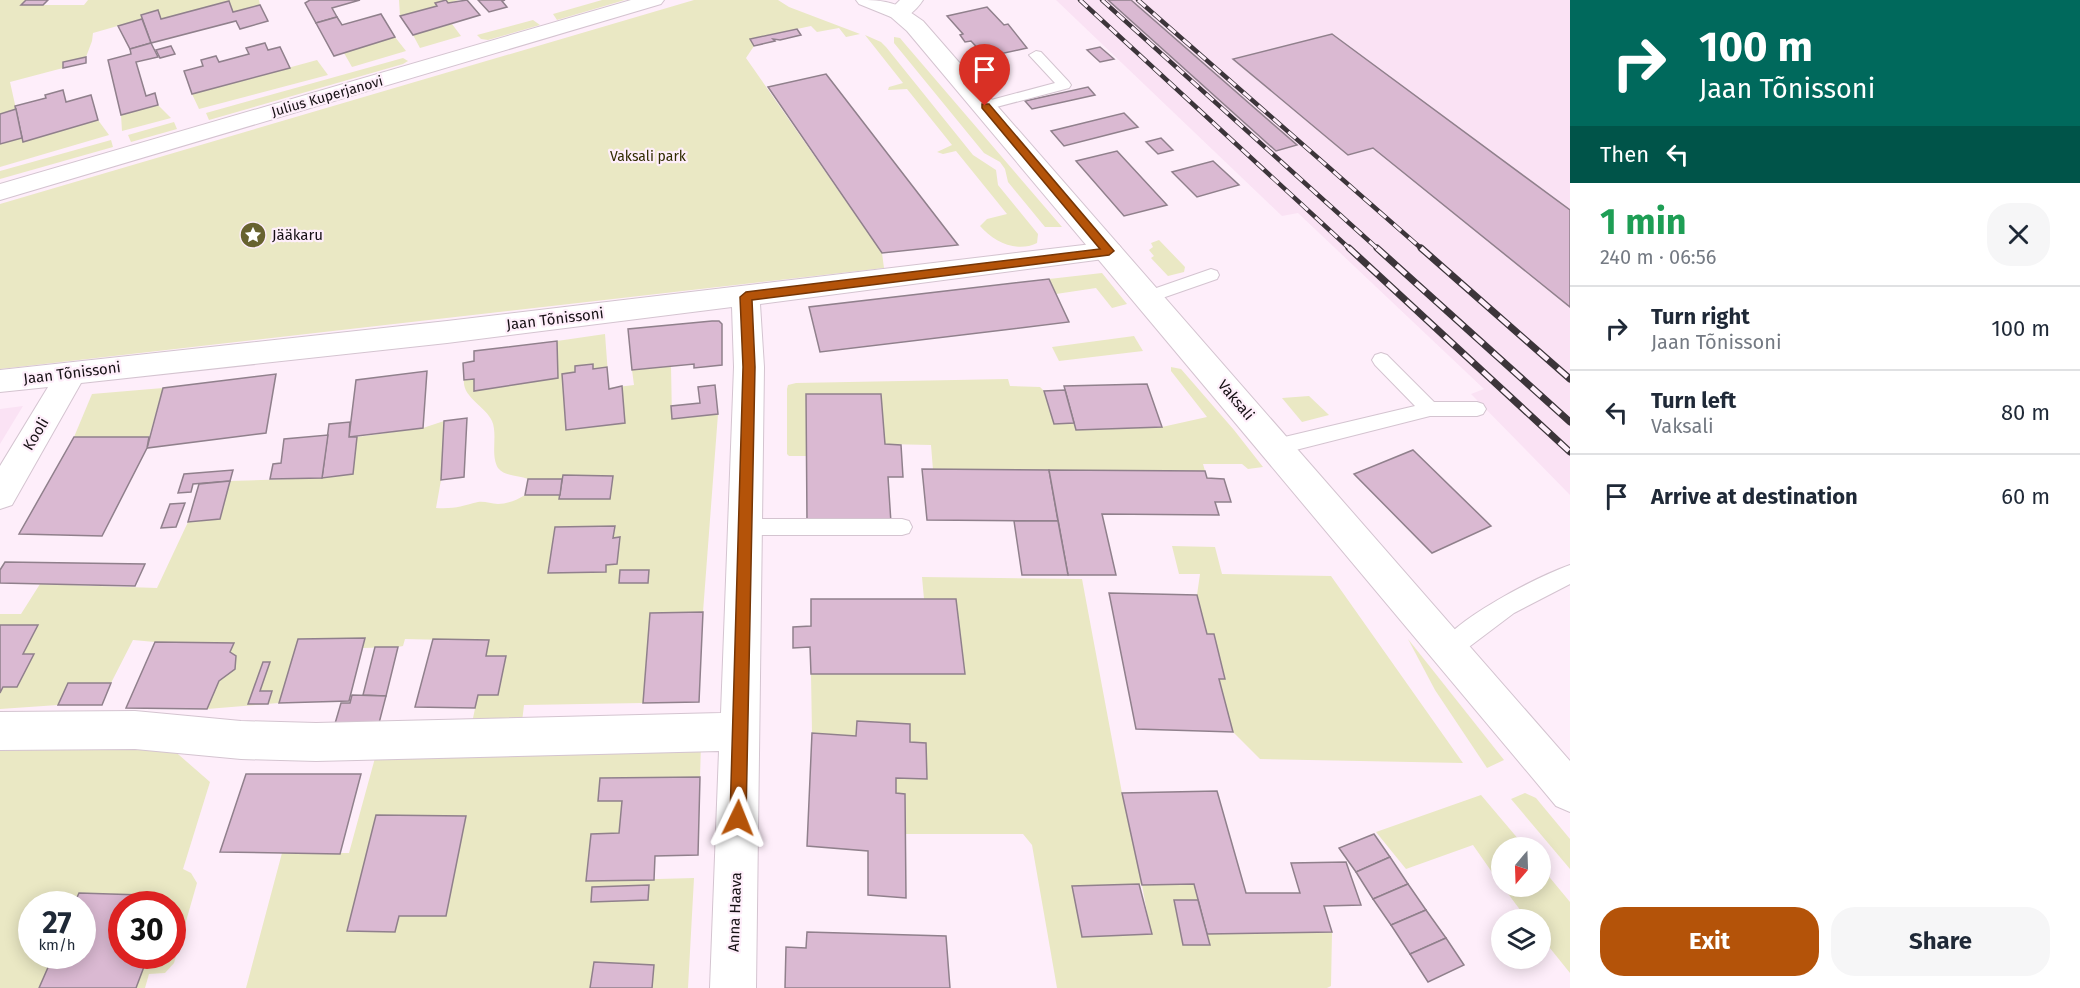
<!DOCTYPE html>
<html lang="en">
<head>
<meta charset="utf-8">
<style>
	body { margin:0; font-family:"Fira Sans",sans-serif; background:#f6f6f7; color:#1f2937; height:100vh; display:flex; flex-direction:column; font-size:22px; white-space:nowrap }
	* { box-sizing:border-box; margin:0 }
	p { font-size:20px; color:#747a83 }
	.icon { flex:none; width:33px; height:33px; fill:none; stroke:currentColor; stroke-width:2; stroke-linecap:round; stroke-linejoin:round }
	.map { position:relative; flex:1; overflow:hidden }
	.side { display:flex; flex-direction:column; background:#fff; width:510px }
	.side>* { flex:none }
	.top-card { background:#00695c; color:#fff; overflow:hidden }
	.needle { width:39px; rotate:199deg }
	.tools { position:absolute; left:1491px; top:837px; display:grid; gap:12px }
	.tools a { display:grid; place-items:center; width:60px; height:60px; border-radius:50%; background:#fff; box-shadow:0 3px 15px #0003; font-size:30px }
	.speed { position:absolute; left:18px; top:891px; display:flex; gap:12px; font-size:30px; font-weight:700; text-align:center }
	.speed>* { display:grid; place-content:center; width:78px; height:78px; border-radius:50%; background:#fff; box-shadow:0 3px 15px #0003; line-height:1 }
	.speed small { font-size:15px; font-weight:400 }
	.speed .limit { border:9px solid #d22; background:#fff; color:#111 }
	.pin { position:absolute; display:grid; place-items:center; width:51px; height:51px; color:#fff; margin:-62px -26px; border-radius:50% 50% 50% 0; rotate:-45deg; box-shadow:0 0 6px #0007 }
	.pin .icon { rotate:45deg }
	.me { position:absolute; width:66px; margin:-33px; rotate:2deg; stroke-linejoin:round; filter:drop-shadow(0 0 4px #0008) }
	.turn { display:flex; align-items:center; gap:21px; height:126px; padding:0 30px; font-size:27px }
	.turn .icon { width:78px; height:78px; stroke-width:2.5 }
	.turn b { display:block; font-size:42px; line-height:51px }
	.then { display:flex; align-items:center; height:57px; padding:0 30px; background:#0003; gap:12px; font-size:22px }
	.round { display:grid; place-items:center; flex:none; width:63px; height:63px; border-radius:24px; background:#f6f6f7 }
	.headline { display:flex; align-items:center; justify-content:space-between; height:102px; padding:0 30px }
	h1 { font-size:36px; font-weight:700; line-height:45px; color:#1e9e55 }
	.action { display:flex; gap:12px; margin-top:auto; padding:12px 30px }
	.action a { flex:1; height:69px; border-radius:24px; background:#b45309; color:#fff; font-size:24px; font-weight:700; line-height:69px; text-align:center }
	.action a+a { background:#f6f6f7; color:#1f2937 }
	ul { padding:0; list-style:none }
	li { display:flex; align-items:center; gap:18px; height:84px; padding:0 30px; border-top:2px solid #e0e1e3 }
	li div { flex:1 }
	li b { display:block; font-size:22px }
	li em { font-style:normal }
	main { display:flex; flex:1; min-height:0 }
	.map>svg:first-child { display:block }
	.built { fill:#fae2f4 }
	.green { fill:#eae8c4; fill-rule:evenodd }
	.building { fill:#dab9d2; stroke:#90808c; stroke-width:1.5 }
	.lines { fill:none; stroke-linecap:round; stroke-linejoin:round }
	.lane-casing { stroke:#d4c4d0; stroke-width:2 }
	.street-casing { stroke:#d4c4d0; stroke-width:2 }
	.secondary-casing { stroke:#d4c4d0; stroke-width:2 }
	.lane { fill:#fff; fill-rule:evenodd }
	.street { fill:#fff; fill-rule:evenodd }
	.secondary { fill:#fff; fill-rule:evenodd }
	.rail-far1-casing { stroke:#3c353a; stroke-width:4.5 }
	.rail-casing { stroke:#3c353a; stroke-width:7 }
	.rail-far1 { stroke:#feeefa; stroke-width:3; stroke-dasharray:10; stroke-linecap:butt }
	.rail { stroke:#feeefa; stroke-width:4.5; stroke-dasharray:13; stroke-linecap:butt }
	.route { fill:#b45309; stroke:#753606; stroke-width:1.5 }
	.labels { text-anchor:middle; stroke-width:4.5; stroke-linejoin:round; paint-order:stroke }
	.far-street-label { font-size:14px; fill:#161014; stroke:#feeefa }
	.far-park-label { font-size:14px; fill:#302c00; stroke:#feeefa }
	.poi-label { font-size:15px; fill:#161014; stroke:#feeefa; text-anchor:start }
	.street-label { font-size:15px; fill:#161014; stroke:#feeefa }
</style>
</head>
<body>
<main>
<div class="map">
<svg width="1570" height="988" viewBox="0 0 1570 988">
	<rect width="100%" height="100%" fill="#feeefa"/>
	<!-- built -->
	<g class="built">
		<polygon points="1056,0 1570,0 1570,495 1471,394 1484,389 1298,213 1282,216"/>
		<polygon points="23,406 0,444 0,409"/>
	</g>
	<!-- green -->
	<g class="green">
		<polygon points="0,0 26,0 22,5 84,5 88,0 259,0 260,5 233,12 228,1 161,19 158,10 141,15 142,19 93,33 92,41 86,57 63,62 63,68 10,82 16,109 0,114"/>
		<polygon points="399,0 459,0 448,3 446,0 435,3 437,6 400,16"/>
		<polygon points="602,0 625,0 557,20 553,14"/>
		<polygon points="694,0 778,0 789,7 860,34 846,37 839,28 817,32 811,26 750,39 754,46 746,58 882,253 884,268 0,369 0,204"/>
		<polygon points="533,20 540,25 488,40 481,39 477,35"/>
		<polygon points="452,24 461,36 420,48 413,35"/>
		<path d="M865 35 881 42 886 47 973 155 996 170 998 185 1038 234 1037 243C1017 253 994 242 980 226L987 219 1007 214 956 151 943 154 937 152 952 145 907 89 888 90 889 87 903 83Z"/>
		<polygon points="395,37 406,51 352,67 344,53 347,52 347,50"/>
		<polygon points="894,37 900,38 905,44 1062,227 1045,227 1008,182 1005,169 1000,162 984,153 894,43"/>
		<polygon points="403,58 408,61 403,64 209,120 206,113"/>
		<polygon points="317,60 328,75 199,109 192,94"/>
		<polygon points="158,105 171,118 122,131 121,115"/>
		<polygon points="98,120 109,135 0,167 0,144 22,138 23,141"/>
		<polygon points="174,122 177,129 131,142 128,135"/>
		<polygon points="111,140 113,147 0,179 0,171"/>
		<polygon points="1159,240 1185,267 1184,272 1168,276 1151,258 1154,256 1149,250 1153,247 1151,243"/>
		<polygon points="1102,273 1127,304 1112,308 1096,288 1056,294 1049,279"/>
		<path d="M605 334 609 388 634 385 632 370 671 366 672 419 718 414 703 612 650 613 643 703 524 705 522 722 472 723 489 641 405 639 403 646 398 647 363 648 365 638 298 639 279 703 207 709 155 642 133 640 111 683H68L58 705 0 709V693L38 626 0 625V614H21L40 584 157 588 188 522 220 519 230 481 322 478 352 474 357 437 423 428 444 421 441 480 436 508C456 509 461 506 478 502 485 501 491 504 498 504 507 504 517 500 525 495L528 479C519 475 505 477 498 468 490 455 498 435 492 421 485 406 462 397 464 380L474 379 475 391 558 378 557 341Z"/>
		<polygon points="1134,336 1143,351 1059,361 1052,347"/>
		<polygon points="1171,367 1181,369 1234,430 1263,467 1248,469 1242,464 1203,464 1205,471 933,470 931,445 885,444 881,394 807,394 807,456 789,456 787,454 787,389 788,385 796,383 1008,379 1010,386 1040,387 1044,391 1055,424 1074,423 1077,430 1162,427 1207,417 1171,371"/>
		<polygon points="163,388 149,437 74,437 92,394"/>
		<polygon points="1309,396 1329,415 1302,422 1282,398"/>
		<polygon points="1172,546 1215,547 1222,574 1331,576 1463,763 1260,759 1233,732 1219,679 1225,678 1214,634 1207,634 1197,595 1200,574 1179,574"/>
		<path d="M922 577 1082 579 1122 793 1142 885 1194 884 1198 900H1174L1184 945H1209L1207 934 1332 932 1331 986 1327 988H1057L1032 845 1023 834H906L905 794 896 793V778L927 779 926 743 910 742V724L857 721 856 736 812 733 811 674H965L956 599H924ZM1139 884 1142 885 1151 934 1082 937 1072 886Z"/>
		<polygon points="1408,639 1504,760 1487,768 1435,690"/>
		<polygon points="701,744 700,777 600,778 598,801 622,801 619,833 591,834 586,881 694,878 688,988 246,988 282,853 349,853 375,758"/>
		<path d="M0 746 171 748 210 782 183 869 191 873 197 883 174 963 165 973 149 974 145 988H0ZM32 904H82V956H32ZM122 904H172V956H122Z"/>
		<polygon points="1525,793 1536,798 1570,839 1570,869 1511,799"/>
		<polygon points="1481,795 1525,847 1502,848 1501,885 1473,845 1406,869 1376,832"/>
		<polygon points="1541,867 1570,902 1570,973 1541,937 1540,920 1527,919 1503,887 1540,886"/>
	</g>
	<!-- building -->
	<g class="building">
		<polygon points="26,0 48,0 43,5 21,5"/>
		<polygon points="310,0 360,0 332,8 337,17 316,23 305,3"/>
		<polygon points="446,0 448,3 467,0 480,15 413,35 400,16 437,6 435,3"/>
		<polygon points="478,0 505,0 502,1 507,7 489,12"/>
		<polygon points="1108,0 1131,0 1297,145 1276,151"/>
		<polygon points="229,1 233,12 260,5 268,21 240,29 236,21 151,43 141,15 158,10 161,19"/>
		<polygon points="987,7 1004,25 1008,24 1027,48 986,57 971,41 965,42 960,35 963,34 947,16"/>
		<polygon points="381,14 395,37 334,56 316,23 337,17 342,25"/>
		<polygon points="142,19 151,43 130,49 118,26"/>
		<polygon points="797,29 801,35 780,40 773,39 775,41 754,46 750,39"/>
		<polygon points="1332,34 1570,210 1570,307 1373,148 1348,155 1233,59"/>
		<polygon points="151,43 158,57 136,62 146,96 155,93 158,105 121,115 108,60 131,54 130,49"/>
		<polygon points="265,43 268,50 280,47 290,68 192,94 184,71 203,66 201,60 216,56 219,62 249,54 246,48"/>
		<polygon points="171,46 175,54 160,58 156,50"/>
		<polygon points="1100,47 1114,59 1100,62 1087,50"/>
		<polygon points="86,57 86,63 63,68 63,62"/>
		<polygon points="826,74 958,245 882,253 768,87"/>
		<polygon points="1088,87 1095,95 1032,109 1025,101"/>
		<polygon points="63,90 66,102 91,95 98,120 23,142 15,106 46,98 45,95"/>
		<polygon points="16,109 22,138 0,144 0,114"/>
		<polygon points="1124,113 1138,127 1064,146 1051,131"/>
		<polygon points="1161,138 1173,150 1158,154 1146,142"/>
		<polygon points="1117,151 1167,205 1124,216 1076,161"/>
		<polygon points="1213,161 1239,185 1197,197 1172,172"/>
		<polygon points="1049,279 1069,322 820,352 809,307"/>
		<polygon points="712,321 719,321 722,324 722,365 694,368 694,364 632,370 628,329"/>
		<polygon points="557,341 558,378 474,391 474,379 464,380 463,363 474,361 474,351"/>
		<polygon points="593,364 593,369 607,367 609,389 622,386 625,423 566,430 562,374 575,372 575,366"/>
		<polygon points="427,371 423,428 349,437 356,380"/>
		<polygon points="276,374 266,433 147,448 163,388"/>
		<polygon points="1147,384 1162,427 1076,430 1064,386"/>
		<polygon points="715,385 718,414 672,419 671,406 700,403 698,387"/>
		<polygon points="1065,390 1074,423 1054,424 1044,391"/>
		<polygon points="806,394 881,394 885,444 901,445 903,477 888,477 891,523 807,522"/>
		<polygon points="467,418 464,477 441,480 444,421"/>
		<polygon points="350,422 349,437 357,437 353,474 322,478 329,424"/>
		<polygon points="328,435 322,478 270,479 273,464 281,463 284,439"/>
		<polygon points="74,437 149,437 147,448 102,536 19,534"/>
		<polygon points="1413,450 1491,526 1432,553 1354,474"/>
		<polygon points="922,469 1049,470 1058,521 927,520"/>
		<polygon points="233,470 230,481 193,484 191,492 178,493 184,474"/>
		<polygon points="1049,470 1205,471 1207,478 1224,479 1231,502 1215,502 1219,515 1102,514 1116,575 1068,575"/>
		<polygon points="563,475 613,476 610,499 559,499"/>
		<polygon points="528,479 562,479 560,495 525,495"/>
		<polygon points="230,481 220,519 188,522 199,484"/>
		<polygon points="185,503 176,527 161,528 170,504"/>
		<polygon points="1014,521 1058,521 1068,575 1022,575"/>
		<polygon points="615,526 613,538 620,537 617,564 606,565 606,572 548,573 555,527"/>
		<polygon points="5,562 145,564 135,586 0,583 0,570"/>
		<polygon points="620,570 649,570 648,583 619,583"/>
		<polygon points="1109,593 1197,595 1207,634 1214,634 1225,679 1219,679 1233,732 1136,729"/>
		<polygon points="811,599 956,599 965,674 811,674 810,647 793,648 793,627 811,626"/>
		<polygon points="703,612 699,702 643,703 650,613"/>
		<polygon points="0,625 38,625 23,654 34,654 17,687 3,687 0,693"/>
		<polygon points="365,638 349,701 279,703 298,639"/>
		<polygon points="433,639 489,640 486,656 506,656 498,695 478,695 475,708 415,707"/>
		<polygon points="155,642 234,643 230,652 236,656 235,669 219,681 207,709 126,708"/>
		<polygon points="375,647 398,647 386,696 363,695"/>
		<polygon points="263,662 270,662 260,691 272,691 268,704 248,704"/>
		<polygon points="68,683 111,683 102,705 58,705"/>
		<polygon points="352,695 386,696 378,727 334,727 341,703 350,703"/>
		<polygon points="857,721 910,724 910,742 926,743 927,779 896,778 896,793 905,794 906,898 868,895 868,851 807,846 812,733 856,736"/>
		<polygon points="246,774 361,774 340,854 220,852"/>
		<polygon points="700,777 698,855 655,856 654,880 586,881 591,834 619,833 622,801 598,801 600,778"/>
		<polygon points="1217,791 1246,893 1300,893 1291,863 1346,862 1361,905 1324,906 1332,932 1207,934 1194,884 1142,885 1122,793"/>
		<polygon points="376,815 466,816 446,916 399,916 395,932 347,931"/>
		<polygon points="1374,834 1390,857 1356,872 1339,848"/>
		<polygon points="1390,857 1408,884 1373,899 1356,872"/>
		<polygon points="1139,884 1152,934 1082,937 1072,886"/>
		<polygon points="1408,884 1426,910 1391,925 1373,899"/>
		<polygon points="649,885 648,900 591,902 592,887"/>
		<polygon points="79,893 141,895 137,904 122,904 122,956 148,956 136,988 39,988 53,956 82,956 82,904 74,904"/>
		<polygon points="1174,900 1198,900 1210,945 1183,945"/>
		<polygon points="1426,910 1446,938 1410,954 1391,925"/>
		<polygon points="807,932 946,936 950,988 785,988 786,947 806,948"/>
		<polygon points="1446,938 1464,965 1428,982 1410,954"/>
		<polygon points="594,962 654,965 652,988 590,988"/>
	</g>
	<g class="lines">
		<defs>
			<g id="lane">
				<polygon points="1036,51 1041,52 1069,82 1071,85 1069,88 985,110 980,109 978,106 980,103 1055,83 1029,55"/>
				<polygon points="1211,269 1217,271 1219,275 1217,279 1148,303 1142,301 1140,297 1142,293"/>
				<polygon points="1381,353 1387,355 1434,402 1477,402 1483,404 1486,409 1483,414 1477,416 1430,416 1276,455 1269,452 1267,447 1269,442 1276,439 1415,406 1375,365 1372,360 1375,355"/>
				<polygon points="744,519 902,519 909,521 912,527 909,533 902,535 744,535 737,533 734,527 737,521"/>
				<path d="M1570 565V584L1514 613 1457 656 1449 659 1441 656 1438 649C1451 620 1539 576 1570 565Z"/>
			</g>
			<g id="street">
				<polygon points="631,0 664,0 661,4 0,200 0,184"/>
				<path d="M900 0H923C915 12 905 21 891 17L887 13Z"/>
				<polygon points="1109,242 1119,245 1123,251 1119,257 760,304 764,367 756,988 710,988 719,751 316,761 241,759 135,749 0,750 0,712 135,711 241,721 316,723 721,713 734,367 732,307 447,343 81,383 12,505 0,509 0,466 48,387 0,392 0,370 447,321"/>
			</g>
			<path id="secondary" d="M856 0C888 0 897 2 923 21L1570 761V812L1556 806 907 31 891 17 859 4Z"/>
		</defs>
		<!-- lane casing -->
		<use href="#lane" class="lane-casing"/>
		<!-- street casing -->
		<use href="#street" class="street-casing"/>
		<!-- secondary casing -->
		<use href="#secondary" class="secondary-casing"/>
		<!-- lane -->
		<use href="#lane" class="lane"/>
		<!-- street -->
		<use href="#street" class="street"/>
		<!-- secondary -->
		<use href="#secondary" class="secondary"/>
		<defs>
			<g id="rail-far1">
				<polyline points="1080,0 1351,250"/>
				<polyline points="1102,0 1379,250"/>
				<polyline points="1138,0 1423,250"/>
			</g>
			<g id="rail">
				<polyline points="1349,248 1570,452"/>
				<polyline points="1377,248 1570,422"/>
				<polyline points="1421,248 1570,379"/>
			</g>
		</defs>
		<!-- rail-far1 casing -->
		<use href="#rail-far1" class="rail-far1-casing"/>
		<!-- rail casing -->
		<use href="#rail" class="rail-casing"/>
		<!-- rail-far1 -->
		<use href="#rail-far1" class="rail-far1"/>
		<!-- rail -->
		<use href="#rail" class="rail"/>
	</g>
	<!-- route -->
	<polygon class="route" points="982,104 989,104 1114,251 1109,255 752,300 755,367 746,818 744,824 738,827 732,824 730,818 743,367 740,297 746,292 1100,249 982,108"/>
	<!-- icons -->
	<defs>
		<symbol id="sight-disc" viewBox="-11 -11 22 22"><circle r="9.5" fill="#67622f" stroke="#feeefa"/><path d="M0-6L1.8-2.2L6-1.7L2.9 1.2L3.7 5.4L0 3.3L-3.7 5.4L-2.9 1.2L-6-1.7L-1.8-2.2Z" fill="#fff"/></symbol>
	</defs>
	<g fill-rule="evenodd">
		<use href="#sight-disc" x="238" y="220" width="30" height="30"/>
	</g>
	<g class="labels">
		<!-- far-street labels -->
		<g class="far-street-label">
			<text transform="translate(327 96) rotate(-16)" y="5">Julius Kuperjanovi</text>
		</g>
		<!-- far-park labels -->
		<g class="far-park-label">
			<text x="648" y="161">Vaksali park</text>
		</g>
		<!-- poi labels -->
		<g class="poi-label">
			<text x="272" y="240">Jääkaru</text>
		</g>
		<!-- street labels -->
		<g class="street-label">
			<text transform="translate(555 319) rotate(-7)" y="5">Jaan Tõnissoni</text>
			<text transform="translate(72 373) rotate(-7)" y="5">Jaan Tõnissoni</text>
			<text transform="translate(1236 400) rotate(50)" y="5">Vaksali</text>
			<text transform="translate(36 434) rotate(-59)" y="5">Kooli</text>
			<text transform="translate(735 912) rotate(-88)" y="5">Anna Haava</text>
		</g>
	</g>
</svg>
<div class="tools">
<a><svg class="needle" viewBox="-14 -14 28 28"><path d="M0-13l5 13h-10z" fill="#e53935"/><path d="M0 13l5-13h-10z" fill="#747a83"/></svg></a>
<a><svg class="icon" aria-label="layers" viewBox="0 0 24 24"><path d="M12 4l9 5-9 5-9-5zM3 14l9 5 9-5"/></svg></a>
</div>
<div class="speed"><div>27<small>km/h</small></div><div class="limit">30</div></div>
<div class="pin" style="left:985px;top:106px;background:#d93025"><svg class="icon" aria-label="arrive" viewBox="0 0 24 24"><path d="M6 21V4h12l-3 4 3 4H6"/></svg></div>
<svg class="me" style="left:738px;top:818px" viewBox="-20 -20 40 40"><path d="M0-17L14 15 0 8-14 15z" fill="#b45309" stroke="#fff" stroke-width="4"/></svg>
</div>
<section class="side">
<div class="top-card">
<div class="turn"><svg class="icon" aria-label="right" viewBox="0 0 24 24"><path d="M7 20v-9h11M14 6l5 5-5 5"/></svg><div><b>100 m</b>Jaan Tõnissoni</div></div>
<div class="then">Then<svg class="icon" aria-label="left" viewBox="0 0 24 24"><path d="M17 20v-9H6M10 6l-5 5 5 5"/></svg></div>
</div>
<div class="headline"><div><h1>1 min</h1><p>240 m · 06:56</p></div><a class="round"><svg class="icon" aria-label="close" viewBox="0 0 24 24"><path d="M6 6l12 12M18 6L6 18"/></svg></a></div>
<ul>
<li><svg class="icon" aria-label="right" viewBox="0 0 24 24"><path d="M7 20v-9h11M14 6l5 5-5 5"/></svg><div><b>Turn right</b><p>Jaan Tõnissoni</p></div><em>100 m</em></li>
<li><svg class="icon" aria-label="left" viewBox="0 0 24 24"><path d="M17 20v-9H6M10 6l-5 5 5 5"/></svg><div><b>Turn left</b><p>Vaksali</p></div><em>80 m</em></li>
<li><svg class="icon" aria-label="arrive" viewBox="0 0 24 24"><path d="M6 21V4h12l-3 4 3 4H6"/></svg><div><b>Arrive at destination</b></div><em>60 m</em></li>
</ul>
<div class="action"><a>Exit</a><a>Share</a></div>
</section>
</main>
</body>
</html>
